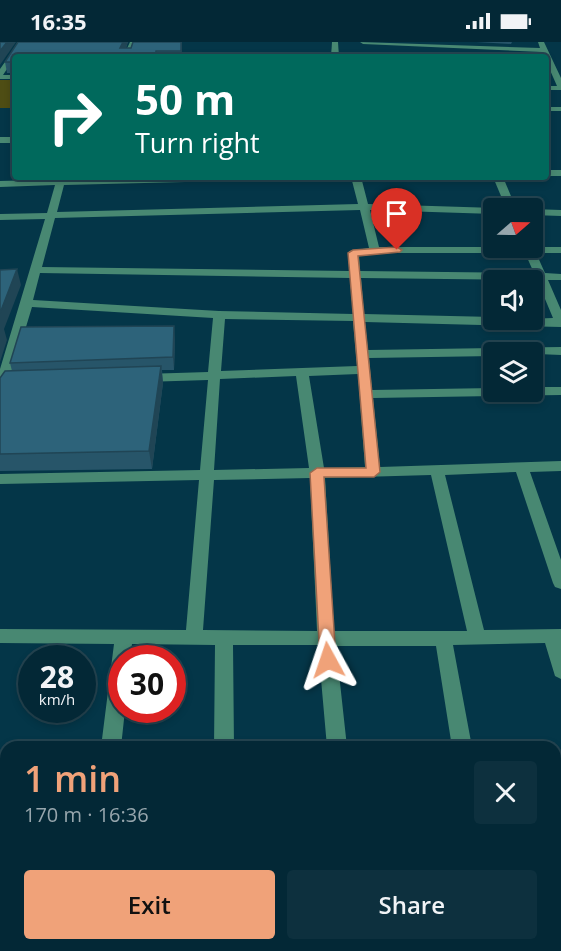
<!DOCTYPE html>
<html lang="en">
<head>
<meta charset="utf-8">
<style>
	body { margin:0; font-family:"Open Sans",sans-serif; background:#0d303e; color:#f1f3f6; height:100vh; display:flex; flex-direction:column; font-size:22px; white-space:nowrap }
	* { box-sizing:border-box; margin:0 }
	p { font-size:20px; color:#97a6ad }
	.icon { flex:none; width:33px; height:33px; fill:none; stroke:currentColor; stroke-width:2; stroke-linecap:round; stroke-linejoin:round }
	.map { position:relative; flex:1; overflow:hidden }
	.panel { position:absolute; left:0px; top:699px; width:561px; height:210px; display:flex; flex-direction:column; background:#032836; border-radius:18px 18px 0 0; box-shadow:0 3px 9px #0003,0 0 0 2px #244451 }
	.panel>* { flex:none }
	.hud { position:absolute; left:12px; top:12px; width:537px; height:126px; border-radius:6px; box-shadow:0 3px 9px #0003,0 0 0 2px #244451; background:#00695c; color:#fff; overflow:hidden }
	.needle { width:39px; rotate:70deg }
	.tools { position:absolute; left:483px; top:156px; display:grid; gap:12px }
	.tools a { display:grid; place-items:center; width:60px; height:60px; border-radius:6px; background:#032836; box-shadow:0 3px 9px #0003,0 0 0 2px #244451; font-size:30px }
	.speed { position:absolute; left:18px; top:603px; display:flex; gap:12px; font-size:30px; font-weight:700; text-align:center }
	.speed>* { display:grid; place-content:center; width:78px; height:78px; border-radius:50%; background:#032836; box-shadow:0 3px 9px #0003,0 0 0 2px #244451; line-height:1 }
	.speed small { font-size:15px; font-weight:400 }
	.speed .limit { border:9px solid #d22; background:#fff; color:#111 }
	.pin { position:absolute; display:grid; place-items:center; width:51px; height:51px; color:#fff; margin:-62px -26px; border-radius:50% 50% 50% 0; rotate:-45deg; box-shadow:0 0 6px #0007 }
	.pin .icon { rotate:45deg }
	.me { position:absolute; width:66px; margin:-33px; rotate:355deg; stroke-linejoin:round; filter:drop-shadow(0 0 4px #0008) }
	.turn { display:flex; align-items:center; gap:21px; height:126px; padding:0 24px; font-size:27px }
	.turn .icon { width:78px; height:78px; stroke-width:2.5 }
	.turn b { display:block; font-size:42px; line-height:51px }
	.round { display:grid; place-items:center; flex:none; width:63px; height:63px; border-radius:6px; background:#0d303e }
	.head { display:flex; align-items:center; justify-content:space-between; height:102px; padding:0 24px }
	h1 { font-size:36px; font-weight:600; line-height:45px; color:#f0a279 }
	.primary-button { display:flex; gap:12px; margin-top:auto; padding:12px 24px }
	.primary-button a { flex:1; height:69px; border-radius:6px; background:#f0a279; color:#111; font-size:24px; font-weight:600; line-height:69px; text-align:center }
	.primary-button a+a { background:#0d303e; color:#f1f3f6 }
	.status { display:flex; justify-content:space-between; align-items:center; height:42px; padding:0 30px; background:#032836; direction:ltr }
	.status svg { height:16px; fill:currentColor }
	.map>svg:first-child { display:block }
	.green { fill:#4e4d14 }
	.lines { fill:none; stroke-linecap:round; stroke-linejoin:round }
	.minor { fill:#488872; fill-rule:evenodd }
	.wall { fill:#275569 }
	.shaded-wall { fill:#204555 }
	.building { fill:#2d637a; stroke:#204555; stroke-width:1.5 }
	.route { fill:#f0a279; stroke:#9c694f; stroke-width:1.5 }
</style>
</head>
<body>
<div class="status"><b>16:35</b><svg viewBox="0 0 49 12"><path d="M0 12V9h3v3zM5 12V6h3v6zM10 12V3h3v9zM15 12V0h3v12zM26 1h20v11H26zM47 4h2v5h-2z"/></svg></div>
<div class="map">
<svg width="561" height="909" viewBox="0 0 561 909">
	<rect width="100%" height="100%" fill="#043648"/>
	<!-- green -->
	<rect class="green" x="0" y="38" width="15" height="28"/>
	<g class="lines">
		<!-- minor -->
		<g class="minor">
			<polygon points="19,0 25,0 3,33 15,33 15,37 0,37 0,27"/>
			<polygon points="130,0 136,0 131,15 123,15"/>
			<polygon points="332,0 338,0 339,15 331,15"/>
			<polygon points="360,0 540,6 538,0 544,0 561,36 561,48 546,48 546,44 557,44 542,10 363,2"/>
			<rect x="546" y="65" width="15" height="4"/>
			<rect x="0" y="95" width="15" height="6"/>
			<rect x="546" y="128" width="15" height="6"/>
			<path d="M161 135H275L270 138 64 143 57 170 358 162 351 135H361L368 162 496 166H494V172L370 168 379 205H561V211H536L545 231 561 232V238H548L561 268V285L365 280 368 308 561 305V313L494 310V314L369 316 372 348 494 346V350H532V345H561V353L373 356 380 425 561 419V429L530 430 561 518V547L555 545 553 541 516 430 445 433 484 588 561 587V637L555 634 545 601 453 603 472 705H452L436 604H336L347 705H327L318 603H233L234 705H214L215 603 132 602 130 616H122V668H125L121 705H101L114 602 0 601V587L186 588 199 438 0 442V432L200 428 208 338 144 340 138 336 144 332 208 330 213 276 32 265 7 348 0 352V327L45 177 0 178V172L47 171 55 143 0 145V139ZM360 168 369 206 349 209V229L42 225 55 176ZM375 211H525L534 231 360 229 359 213ZM40 231 350 236 353 272 219 269 33 258ZM361 236 537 238 553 276 494 278V275L364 272ZM225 277 353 279 357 324 221 329ZM358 332 365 425 324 426 309 334ZM296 334 309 426 214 428 220 337ZM431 433 467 589H334L325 436ZM310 436 317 589 203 588 214 438Z"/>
			<polygon points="493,135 503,135 516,166 506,166"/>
			<polygon points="532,167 561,168 561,174 532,173"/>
			<rect x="0" y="734" width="6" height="18"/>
			<polygon points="215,903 237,903 238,909 214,909"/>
			<polygon points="346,903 368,903 369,909 345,909"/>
			<polygon points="488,903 510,903 512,909 488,909"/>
		</g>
	</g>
	<!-- wall -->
	<g class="wall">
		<polygon points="18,0 128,0 126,6 131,6 133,0 182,0 182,15 15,15 15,31 7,31 5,20"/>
		<polygon points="476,0 512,0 511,2"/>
		<polygon points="175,297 174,328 162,328 163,341 152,427 0,429 0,336 12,329 10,321"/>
	</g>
	<!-- shaded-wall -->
	<g class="shaded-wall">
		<polygon points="7,0 16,0 0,23 0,9"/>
		<polygon points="123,0 128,0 122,15 120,6"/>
		<polygon points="181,0 182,0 182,15 181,9"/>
		<polygon points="17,227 21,243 4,287 7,298 0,320 0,271"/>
		<polygon points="174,284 175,297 174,328 173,315"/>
		<polygon points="161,324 163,341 152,427 149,409"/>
	</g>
	<!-- building -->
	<g class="building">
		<polygon points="0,0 7,0 0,9"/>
		<polygon points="18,0 123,0 120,6 131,6 133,0 181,0 181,9 156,9 155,15 15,15 15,24 14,20 5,20"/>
		<polygon points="17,227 0,271 0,228"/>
		<polygon points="174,284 173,315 10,321 21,285"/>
		<polygon points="161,324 149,409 0,412 0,336 5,329"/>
	</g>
	<!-- route -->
	<polygon class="route" points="397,205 402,208 400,210 358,214 380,430 374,435 324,435 336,618 334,623 328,625 322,623 320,618 310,431 317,426 366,426 348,211 353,208"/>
</svg>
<div class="tools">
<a><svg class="needle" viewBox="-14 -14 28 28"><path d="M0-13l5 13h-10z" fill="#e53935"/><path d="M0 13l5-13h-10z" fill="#97a6ad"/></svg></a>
<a><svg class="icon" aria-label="sound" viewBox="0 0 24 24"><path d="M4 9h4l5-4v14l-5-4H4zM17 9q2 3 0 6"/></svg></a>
<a><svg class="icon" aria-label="layers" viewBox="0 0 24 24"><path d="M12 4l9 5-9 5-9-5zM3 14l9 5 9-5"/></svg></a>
</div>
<div class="speed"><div>28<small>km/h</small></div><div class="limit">30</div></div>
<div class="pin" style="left:397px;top:208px;background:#d93025"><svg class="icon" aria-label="arrive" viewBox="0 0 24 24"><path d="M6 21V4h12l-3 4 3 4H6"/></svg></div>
<svg class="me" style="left:328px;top:618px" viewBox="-20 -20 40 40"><path d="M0-17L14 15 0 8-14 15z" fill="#f0a279" stroke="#fff" stroke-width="4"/></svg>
<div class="hud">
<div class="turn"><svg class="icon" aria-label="right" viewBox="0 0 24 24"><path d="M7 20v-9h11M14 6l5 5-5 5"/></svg><div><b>50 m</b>Turn right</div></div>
</div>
<section class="panel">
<div class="head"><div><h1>1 min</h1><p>170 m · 16:36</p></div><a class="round"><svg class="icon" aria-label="close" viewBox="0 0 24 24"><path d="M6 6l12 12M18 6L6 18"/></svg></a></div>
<div class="primary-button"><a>Exit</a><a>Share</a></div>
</section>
</div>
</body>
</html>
